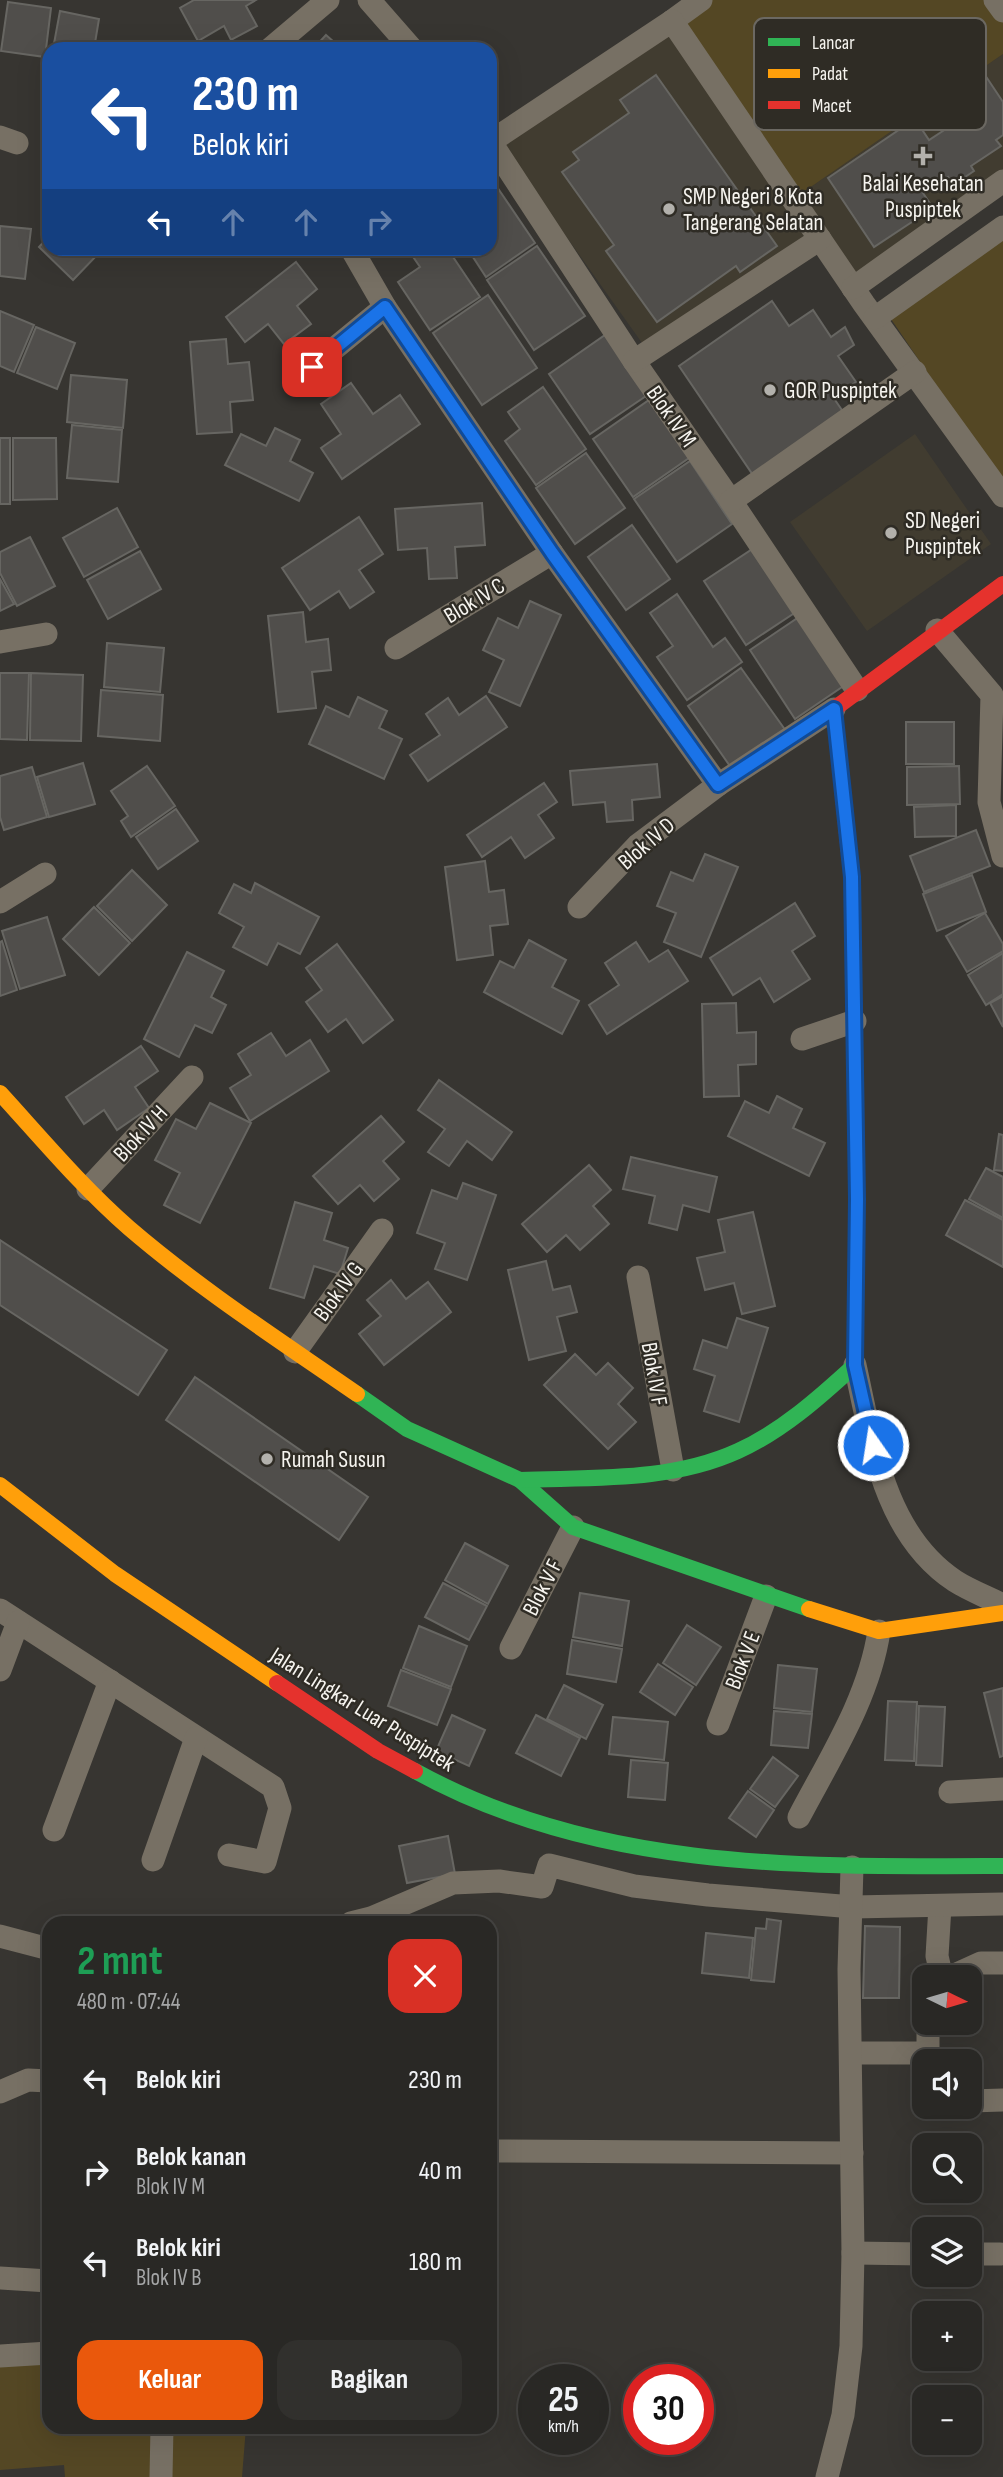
<!DOCTYPE html>
<html lang="id">
<head>
<meta charset="utf-8">
<style>
	body { margin:0; font-family:"Sofia Sans Condensed",sans-serif; background:#31302d; color:#f1f3f6; height:100vh; display:flex; flex-direction:column; font-size:26px; white-space:nowrap }
	* { box-sizing:border-box; margin:0 }
	p { font-size:23px; color:#a5a6a7 }
	.icon { flex:none; width:38px; height:38px; fill:none; stroke:currentColor; stroke-width:2; stroke-linecap:round; stroke-linejoin:round }
	.map { position:relative; flex:1; overflow:hidden }
	.side { position:absolute; left:42px; top:1916px; width:455px; height:518px; display:flex; flex-direction:column; background:#292825; border-radius:21px; box-shadow:0 7px 28px #0002,0 0 0 2px #454442 }
	.side>* { flex:none }
	.banner { position:absolute; left:42px; top:42px; width:455px; height:214px; border-radius:21px; box-shadow:0 7px 28px #0002,0 0 0 2px #454442; background:#1a4fa0; color:#fff; overflow:hidden }
	.needle { width:46px; rotate:95deg }
	.buttons { position:absolute; left:912px; top:1965px; display:grid; gap:14px }
	.buttons a { display:grid; place-items:center; width:70px; height:70px; border-radius:14px; background:#292825; box-shadow:0 7px 28px #0002,0 0 0 2px #454442; font-size:35px }
	.speed { position:absolute; left:518px; top:2364px; display:flex; gap:14px; font-size:35px; font-weight:700; text-align:center }
	.speed>* { display:grid; place-content:center; width:91px; height:91px; border-radius:50%; background:#292825; box-shadow:0 7px 28px #0002,0 0 0 2px #454442; line-height:1 }
	.speed small { font-size:18px; font-weight:400 }
	.speed .limit { border:10px solid #d22; background:#fff; color:#111 }
	.pin { position:absolute; display:grid; place-items:center; width:60px; height:60px; color:#fff; margin:-30px; border-radius:14px; box-shadow:0 4px 10px #0006 }
	.me { position:absolute; width:77px; margin:-38px; rotate:347deg; stroke-linejoin:round; filter:drop-shadow(0 0 5px #0008) }
	.turn { display:flex; align-items:center; gap:24px; height:147px; padding:0 35px; font-size:32px }
	.turn .icon { width:91px; height:91px; stroke-width:2.5 }
	.turn b { display:block; font-size:49px; line-height:60px }
	.lanes { display:flex; align-items:center; height:66px; padding:0 35px; background:#0003; justify-content:center; gap:35px; direction:ltr }
	.lanes .off { opacity:.35 }
	.round { display:grid; place-items:center; flex:none; width:74px; height:74px; border-radius:21px; background:#31302d }
	.headline { display:flex; align-items:center; justify-content:space-between; height:119px; padding:0 35px }
	h1 { font-size:42px; font-weight:700; line-height:52px; color:#1e9e55 }
	.primary-button { display:flex; gap:14px; margin-top:auto; padding:14px 35px }
	.primary-button a { flex:1; height:80px; border-radius:21px; background:#ea580c; color:#fff; font-size:28px; font-weight:700; line-height:80px; text-align:center }
	.primary-button a+a { background:#31302d; color:#f1f3f6 }
	ul { padding:0; list-style:none }
	li { display:flex; align-items:center; gap:21px; height:91px; padding:0 35px }
	li div { flex:1 }
	li b { display:block; font-size:26px }
	li em { font-style:normal }
	.map>svg:first-child { display:block }
	.built { fill:#413c30 }
	.green { fill:#544724 }
	.building { fill:#504e4b; stroke:#676662; stroke-width:2 }
	.lines { fill:none; stroke-linecap:round; stroke-linejoin:round }
	.street { stroke:#777064; stroke-width:23 }
	.fast { stroke:#30b455; stroke-width:16 }
	.slow { stroke:#ff9f0a; stroke-width:16 }
	.jam { stroke:#e5322d; stroke-width:16 }
	.route-casing { stroke:#114b97; stroke-width:18 }
	.route { stroke:#1a73e8; stroke-width:12 }
	.poi-dot { fill:#b3b1ac; stroke:#2f2c25; stroke-width:2.5 }
	.labels { text-anchor:middle; stroke-width:5; stroke-linejoin:round; paint-order:stroke }
	.poi-label { font-size:23px; fill:#f6f4ef; stroke:#2f2c25; text-anchor:start }
	.street-label { font-size:23px; fill:#f6f4ef; stroke:#2f2c25 }
	.key { fill:#2f2c25; stroke:#6b6862; stroke-width:2 }
	.key-label { font-size:19px; fill:#f6f4ef }
</style>
</head>
<body>
<div class="map">
<svg width="1003" height="2477" viewBox="0 0 1003 2477">
	<rect width="100%" height="100%" fill="#373531"/>
	<!-- built -->
	<g class="built">
		<polygon points="672,20 792,200 1003,54 1003,178 855,287 813,232 647,350 494,135"/>
		<polygon points="915,434 991,544 867,631 790,522"/>
	</g>
	<!-- green -->
	<g class="green">
		<polygon points="700,0 1003,0 1003,54 792,200 672,20"/>
		<polygon points="1003,238 1003,484 889,316"/>
		<polygon points="49,2361 49,2427 246,2427 242,2477 65,2477 64,2465 0,2470 0,2363"/>
	</g>
	<!-- building -->
	<g class="building">
		<polygon points="194,0 256,0 246,6 257,26 231,40 224,26 198,41 180,8"/>
		<polygon points="8,2 51,8 45,57 1,51"/>
		<polygon points="60,11 99,19 94,49 53,49"/>
		<polygon points="326,35 342,49 313,49"/>
		<polygon points="983,72 1003,102 1003,135 996,140 1001,146 971,166 974,171 953,185 948,177 923,193 933,208 874,247 828,178 915,119 929,140 961,119 946,97"/>
		<polygon points="656,75 777,246 740,272 736,266 657,322 606,251 614,245 562,172 579,160 573,152 629,113 620,100"/>
		<polygon points="493,181 535,243 486,277 467,248 490,248 490,183"/>
		<polygon points="0,226 31,229 25,279 0,276"/>
		<polygon points="49,236 49,248 97,248 100,252 73,280 39,247"/>
		<polygon points="537,246 585,316 534,350 487,280"/>
		<polygon points="407,248 447,248 480,297 430,330 398,282 420,267"/>
		<polygon points="296,262 317,289 297,306 311,324 284,344 268,324 245,342 226,317"/>
		<polygon points="488,295 537,368 482,405 433,333"/>
		<polygon points="772,301 789,326 813,310 831,337 845,327 854,345 838,356 856,382 833,397 846,416 755,478 679,366"/>
		<polygon points="0,311 34,325 14,372 0,366"/>
		<polygon points="36,327 75,343 57,389 17,373"/>
		<polygon points="605,335 646,396 590,434 549,374"/>
		<polygon points="226,339 228,364 249,362 253,400 230,402 232,432 197,434 190,342"/>
		<polygon points="71,375 127,380 123,428 67,422"/>
		<polygon points="351,383 373,414 400,395 420,424 342,479 321,448 341,434 321,404"/>
		<polygon points="543,387 586,449 536,485 505,441 520,429 508,412"/>
		<polygon points="649,400 689,458 633,497 593,439"/>
		<polygon points="72,425 122,430 118,482 67,478"/>
		<polygon points="275,428 300,440 290,461 313,473 299,501 225,465 241,434 266,446"/>
		<rect x="0" y="438" width="10" height="66"/>
		<polygon points="13,438 56,438 57,499 13,500"/>
		<polygon points="586,453 625,508 575,544 536,488"/>
		<polygon points="690,461 732,524 677,562 634,499"/>
		<polygon points="482,503 485,545 455,547 457,578 429,579 427,548 398,550 395,509"/>
		<polygon points="117,508 138,547 84,577 63,538"/>
		<polygon points="359,517 383,554 359,570 374,592 350,608 339,591 310,610 282,568"/>
		<polygon points="632,525 670,579 626,610 588,557"/>
		<polygon points="30,537 55,586 17,606 0,573 0,552"/>
		<polygon points="757,546 799,610 746,645 704,581"/>
		<polygon points="140,551 161,589 108,619 87,580"/>
		<polygon points="0,579 14,604 0,611"/>
		<polygon points="677,594 713,647 725,638 742,662 687,700 657,657 673,646 650,613"/>
		<polygon points="530,601 561,615 520,706 489,692 504,660 483,650 498,618 518,628"/>
		<polygon points="303,612 306,642 328,639 331,670 312,672 316,708 278,712 268,616"/>
		<polygon points="799,617 845,685 795,719 750,650"/>
		<polygon points="107,643 164,648 160,692 104,687"/>
		<polygon points="741,668 786,731 732,769 688,706"/>
		<polygon points="0,673 29,673 27,740 0,739"/>
		<polygon points="31,673 83,675 81,741 30,740"/>
		<polygon points="101,690 163,695 160,741 98,736"/>
		<polygon points="486,696 507,727 428,781 410,755 440,735 426,714 448,698 459,715"/>
		<polygon points="358,697 387,711 379,728 402,739 384,779 309,744 326,706 349,717"/>
		<rect x="906" y="722" width="48" height="42"/>
		<polygon points="83,763 95,804 49,817 37,777"/>
		<polygon points="657,764 660,797 632,800 633,820 607,822 605,802 573,805 570,771"/>
		<polygon points="147,766 175,806 131,837 121,821 128,816 111,791"/>
		<polygon points="959,766 960,804 907,805 907,767"/>
		<polygon points="32,767 47,817 4,830 0,817 0,776"/>
		<polygon points="544,783 557,802 538,815 554,838 525,858 511,837 482,857 467,835"/>
		<polygon points="956,805 956,836 915,837 914,807"/>
		<polygon points="176,809 198,841 158,869 136,837"/>
		<polygon points="976,830 990,866 924,892 910,856"/>
		<polygon points="705,854 738,867 701,957 664,942 676,913 657,906 671,872 693,881"/>
		<polygon points="485,861 489,892 504,890 508,924 490,926 493,955 457,960 445,867"/>
		<polygon points="132,870 167,905 132,941 97,906"/>
		<polygon points="972,875 986,912 937,931 923,894"/>
		<polygon points="255,883 319,917 300,954 278,943 267,965 233,947 244,927 219,913 234,884 251,893"/>
		<polygon points="795,903 815,936 792,951 810,979 774,1002 760,978 733,995 710,958"/>
		<polygon points="94,907 130,943 99,975 63,939"/>
		<polygon points="985,913 1003,944 1003,951 967,972 946,936"/>
		<polygon points="47,917 65,975 20,989 2,931"/>
		<polygon points="529,940 566,960 552,987 579,1001 562,1034 484,992 500,961 514,968"/>
		<polygon points="2,941 17,990 0,996 0,942"/>
		<polygon points="636,942 649,962 668,950 688,981 607,1034 589,1005 619,985 605,963"/>
		<polygon points="337,944 393,1020 363,1043 346,1019 328,1032 306,1002 322,990 306,968"/>
		<polygon points="187,952 224,971 211,997 226,1005 212,1033 195,1025 179,1057 144,1039"/>
		<polygon points="1003,953 1003,994 986,1005 968,975"/>
		<polygon points="1003,996 1003,1027 990,1003"/>
		<polygon points="736,1003 737,1033 756,1032 756,1064 738,1065 739,1096 704,1097 702,1004"/>
		<polygon points="271,1033 286,1056 310,1040 329,1071 250,1121 230,1088 251,1075 238,1054"/>
		<polygon points="141,1046 158,1071 135,1087 149,1108 117,1130 104,1110 84,1124 66,1097"/>
		<polygon points="439,1080 512,1132 492,1160 467,1141 449,1166 428,1152 445,1129 418,1110"/>
		<polygon points="777,1096 802,1109 793,1128 825,1143 809,1176 728,1136 745,1101 769,1113"/>
		<polygon points="210,1103 251,1123 200,1223 164,1205 180,1173 155,1160 176,1119 196,1129"/>
		<polygon points="381,1116 404,1142 383,1161 399,1179 374,1201 360,1185 338,1204 313,1176"/>
		<polygon points="999,1134 1003,1135 1003,1171 994,1170"/>
		<polygon points="631,1157 717,1177 709,1212 683,1205 677,1230 649,1223 655,1196 623,1189"/>
		<polygon points="589,1165 611,1190 593,1206 609,1224 580,1250 566,1235 547,1252 522,1224"/>
		<polygon points="986,1168 1003,1177 1003,1218 969,1199"/>
		<polygon points="463,1183 496,1195 467,1280 435,1269 445,1243 417,1233 432,1190 457,1199"/>
		<polygon points="965,1200 1003,1220 1003,1267 946,1235"/>
		<polygon points="295,1202 332,1213 324,1240 348,1248 340,1274 314,1266 304,1298 270,1288"/>
		<polygon points="753,1212 775,1306 742,1314 734,1283 705,1290 697,1258 725,1252 718,1220"/>
		<polygon points="0,1240 167,1350 138,1395 0,1305"/>
		<polygon points="546,1261 553,1290 570,1286 577,1312 557,1317 566,1351 529,1360 508,1270"/>
		<polygon points="391,1280 406,1299 428,1282 451,1312 384,1365 359,1334 381,1316 367,1300"/>
		<polygon points="737,1318 768,1328 739,1422 704,1411 715,1376 694,1369 703,1340 727,1348"/>
		<polygon points="575,1354 596,1375 608,1363 633,1388 618,1404 636,1422 608,1449 544,1385"/>
		<polygon points="195,1377 368,1497 339,1540 166,1420"/>
		<polygon points="465,1543 508,1566 488,1604 445,1580"/>
		<polygon points="443,1583 487,1606 469,1640 425,1617"/>
		<polygon points="580,1593 629,1601 622,1646 573,1637"/>
		<polygon points="687,1625 721,1647 696,1685 663,1663"/>
		<polygon points="419,1626 467,1646 451,1687 403,1668"/>
		<polygon points="572,1640 622,1649 616,1682 567,1674"/>
		<polygon points="658,1664 693,1687 675,1715 640,1692"/>
		<polygon points="778,1665 817,1669 812,1712 774,1708"/>
		<polygon points="401,1670 451,1689 437,1725 388,1706"/>
		<polygon points="564,1685 603,1705 586,1739 547,1719"/>
		<polygon points="1003,1688 1003,1756 1000,1757 984,1693"/>
		<polygon points="888,1701 917,1702 914,1761 885,1760"/>
		<polygon points="919,1706 945,1707 942,1766 916,1765"/>
		<polygon points="774,1711 812,1714 808,1748 771,1745"/>
		<polygon points="452,1715 485,1730 469,1766 436,1751"/>
		<polygon points="536,1715 580,1738 561,1776 516,1753"/>
		<polygon points="613,1717 668,1722 664,1760 609,1754"/>
		<polygon points="773,1757 798,1776 775,1807 750,1789"/>
		<polygon points="631,1760 668,1763 665,1800 628,1797"/>
		<polygon points="748,1791 774,1810 756,1837 729,1818"/>
		<polygon points="448,1836 455,1874 407,1883 399,1846"/>
		<polygon points="767,1919 781,1921 774,1982 751,1980 756,1928 766,1929"/>
		<polygon points="865,1926 900,1927 899,1998 863,1998"/>
		<polygon points="706,1933 753,1938 749,1978 702,1973"/>
	</g>
	<g class="lines">
		<!-- street -->
		<g class="street">
			<polyline points="369,0 412,49"/>
			<polyline points="995,0 1003,11"/>
			<polyline points="672,21 701,0"/>
			<polyline points="270,49 328,0"/>
			<polyline points="0,137 17,143"/>
			<polyline points="490,141 634,361 731,501 857,690"/>
			<polyline points="490,142 672,21 864,304 1003,496"/>
			<polyline points="351,248 385,307 552,553 718,785"/>
			<polyline points="853,288 1003,181"/>
			<polyline points="875,318 1003,227"/>
			<polyline points="634,361 820,239"/>
			<polyline points="312,367 385,307"/>
			<polyline points="731,501 915,372"/>
			<polyline points="937,630 992,695 989,802 1003,856"/>
			<polyline points="0,642 46,634"/>
			<polyline points="396,648 552,553"/>
			<polyline points="0,902 45,874"/>
			<polyline points="579,907 638,845 718,785 834,709"/>
			<polyline points="802,1039 855,1021"/>
			<polyline points="88,1189 192,1077"/>
			<polyline points="638,1277 673,1470"/>
			<polyline points="295,1352 382,1230"/>
			<path d="M855 1365C872 1442 884 1534 955 1581 969 1590 987 1597 1003 1605"/>
			<polyline points="0,1610 273,1787 280,1808 265,1862 229,1855"/>
			<polyline points="511,1648 573,1527"/>
			<polyline points="0,1670 18,1622"/>
			<polyline points="718,1724 766,1596"/>
			<polyline points="950,1792 1003,1789"/>
			<path d="M799 1817C830 1758 869 1698 879 1631"/>
			<polyline points="54,1830 110,1681"/>
			<polyline points="153,1860 196,1738"/>
			<polyline points="940,1906 937,1956 942,1978"/>
			<polyline points="351,1923 371,1918 453,1883 499,1881 542,1887 549,1865 634,1886 708,1895 853,1907 1003,1904"/>
			<polyline points="0,1936 49,1949"/>
			<polyline points="948,1978 981,1963 1003,1963"/>
			<polyline points="928,2023 928,2053"/>
			<polyline points="851,2053 928,2053 929,2062"/>
			<polyline points="0,2092 28,2080 49,2081"/>
			<polyline points="970,2101 1003,2100"/>
			<polyline points="490,2151 852,2153"/>
			<polyline points="853,2253 924,2254"/>
			<polyline points="970,2254 1000,2254"/>
			<polyline points="0,2278 49,2281"/>
			<polyline points="0,2356 49,2353"/>
			<polyline points="161,2477 162,2427"/>
			<polyline points="827,2477 843,2415 851,2346 853,2253 849,1969 852,1867"/>
		</g>
		<!-- fast -->
		<g class="fast">
			<polyline points="357,1394 407,1429 520,1480 573,1527 809,1609"/>
			<path d="M520 1480C593 1477 670 1482 738 1451 782 1431 819 1398 855 1365L857 1208"/>
			<path d="M415 1771C596 1871 802 1867 1003 1866"/>
		</g>
		<!-- slow -->
		<g class="slow">
			<polyline points="848,844 852,877 857,1208"/>
			<path d="M0 1093C42 1139 82 1187 129 1228 200 1289 279 1340 357 1394"/>
			<polyline points="0,1485 115,1574 277,1683"/>
			<polyline points="809,1609 879,1631 1003,1613"/>
		</g>
		<!-- jam -->
		<g class="jam">
			<polyline points="848,844 834,709 1003,584"/>
			<polyline points="277,1683 378,1751 415,1771"/>
		</g>
	</g>
	<g class="lines">
		<defs>
			<polyline id="route" points="312,367 385,307 552,553 718,785 834,709 852,877 857,1199 855,1365 873,1445"/>
		</defs>
		<!-- route casing -->
		<use href="#route" class="route-casing"/>
		<!-- route -->
		<use href="#route" class="route"/>
	</g>
	<!-- markers -->
	<g class="poi-dot">
		<path d="M919.5 145.5h7v7h7v7h-7v7h-7v-7h-7v-7h7z"/>
		<circle cx="669" cy="209" r="7"/>
		<circle cx="770" cy="390" r="7"/>
		<circle cx="891" cy="533" r="7"/>
		<circle cx="267" cy="1459" r="7"/>
	</g>
	<g class="labels">
		<!-- poi labels -->
		<g class="poi-label">
			<text x="923" y="191" text-anchor="middle">Balai Kesehatan<tspan x="923" dy="26">Puspiptek</tspan></text>
			<text x="683" y="204">SMP Negeri 8 Kota<tspan x="683" dy="26">Tangerang Selatan</tspan></text>
			<text x="784" y="398">GOR Puspiptek</text>
			<text x="905" y="528">SD Negeri<tspan x="905" dy="26">Puspiptek</tspan></text>
			<text x="281" y="1467">Rumah Susun</text>
		</g>
		<!-- street labels -->
		<g class="street-label">
			<text transform="translate(672 416) rotate(55)" y="8">Blok IV M</text>
			<text transform="translate(474 600) rotate(-31)" y="8">Blok IV C</text>
			<text transform="translate(646 843) rotate(-41)" y="8">Blok IV D</text>
			<text transform="translate(140 1133) rotate(-47)" y="8">Blok IV H</text>
			<text transform="translate(338 1291) rotate(-54)" y="8">Blok IV G</text>
			<text transform="translate(655 1374) rotate(80)" y="8">Blok IV F</text>
			<text transform="translate(542 1587) rotate(-63)" y="8">Blok V F</text>
			<text transform="translate(742 1660) rotate(-69)" y="8">Blok V E</text>
			<text transform="translate(363 1709) rotate(32)" y="8">Jalan Lingkar Luar Puspiptek</text>
		</g>
	</g>
	<!-- legend -->
	<rect x="754" y="18" width="232" height="112" rx="10" class="key"/>
	<rect x="768" y="38" width="32" height="8" fill="#30b455"/>
	<rect x="768" y="69" width="32" height="9" fill="#ff9f0a"/>
	<rect x="768" y="101" width="32" height="8" fill="#e5322d"/>
	<g class="key-label">
		<text x="812" y="49">Lancar</text>
		<text x="812" y="80">Padat</text>
		<text x="812" y="112">Macet</text>
	</g>
</svg>
<div class="buttons">
<a><svg class="needle" viewBox="-14 -14 28 28"><path d="M0-13l5 13h-10z" fill="#e53935"/><path d="M0 13l5-13h-10z" fill="#a5a6a7"/></svg></a>
<a><svg class="icon" aria-label="sound" viewBox="0 0 24 24"><path d="M4 9h4l5-4v14l-5-4H4zM17 9q2 3 0 6"/></svg></a>
<a><svg class="icon" aria-label="search" viewBox="0 0 24 24"><circle cx="10" cy="10" r="6"/><path d="M15 15l6 6"/></svg></a>
<a><svg class="icon" aria-label="layers" viewBox="0 0 24 24"><path d="M12 4l9 5-9 5-9-5zM3 14l9 5 9-5"/></svg></a>
<a>+</a>
<a>−</a>
</div>
<div class="speed"><div>25<small>km/h</small></div><div class="limit">30</div></div>
<div class="pin" style="left:312px;top:367px;background:#d93025"><svg class="icon" aria-label="arrive" viewBox="0 0 24 24"><path d="M6 21V4h12l-3 4 3 4H6"/></svg></div>
<svg class="me" style="left:873px;top:1445px" viewBox="-20 -20 40 40"><circle r="17" fill="#1a73e8" stroke="#fff" stroke-width="3"/><path d="M0-11L8 9 0 5-8 9z" fill="#fff"/></svg>
<div class="banner">
<div class="turn"><svg class="icon" aria-label="left" viewBox="0 0 24 24"><path d="M17 20v-9H6M10 6l-5 5 5 5"/></svg><div><b>230 m</b>Belok kiri</div></div>
<div class="lanes"><svg class="icon" aria-label="left" viewBox="0 0 24 24"><path d="M17 20v-9H6M10 6l-5 5 5 5"/></svg><svg class="icon off" aria-label="ahead" viewBox="0 0 24 24"><path d="M12 20V5M6 11l6-6 6 6"/></svg><svg class="icon off" aria-label="ahead" viewBox="0 0 24 24"><path d="M12 20V5M6 11l6-6 6 6"/></svg><svg class="icon off" aria-label="right" viewBox="0 0 24 24"><path d="M7 20v-9h11M14 6l5 5-5 5"/></svg></div>
</div>
<section class="side">
<div class="headline"><div><h1>2 mnt</h1><p>480 m · 07:44</p></div><a class="round" style="background:#d93025;color:#fff"><svg class="icon" aria-label="close" viewBox="0 0 24 24"><path d="M6 6l12 12M18 6L6 18"/></svg></a></div>
<ul>
<li><svg class="icon" aria-label="left" viewBox="0 0 24 24"><path d="M17 20v-9H6M10 6l-5 5 5 5"/></svg><div><b>Belok kiri</b></div><em>230 m</em></li>
<li><svg class="icon" aria-label="right" viewBox="0 0 24 24"><path d="M7 20v-9h11M14 6l5 5-5 5"/></svg><div><b>Belok kanan</b><p>Blok IV M</p></div><em>40 m</em></li>
<li><svg class="icon" aria-label="left" viewBox="0 0 24 24"><path d="M17 20v-9H6M10 6l-5 5 5 5"/></svg><div><b>Belok kiri</b><p>Blok IV B</p></div><em>180 m</em></li>
</ul>
<div class="primary-button"><a>Keluar</a><a>Bagikan</a></div>
</section>
</div>
</body>
</html>
